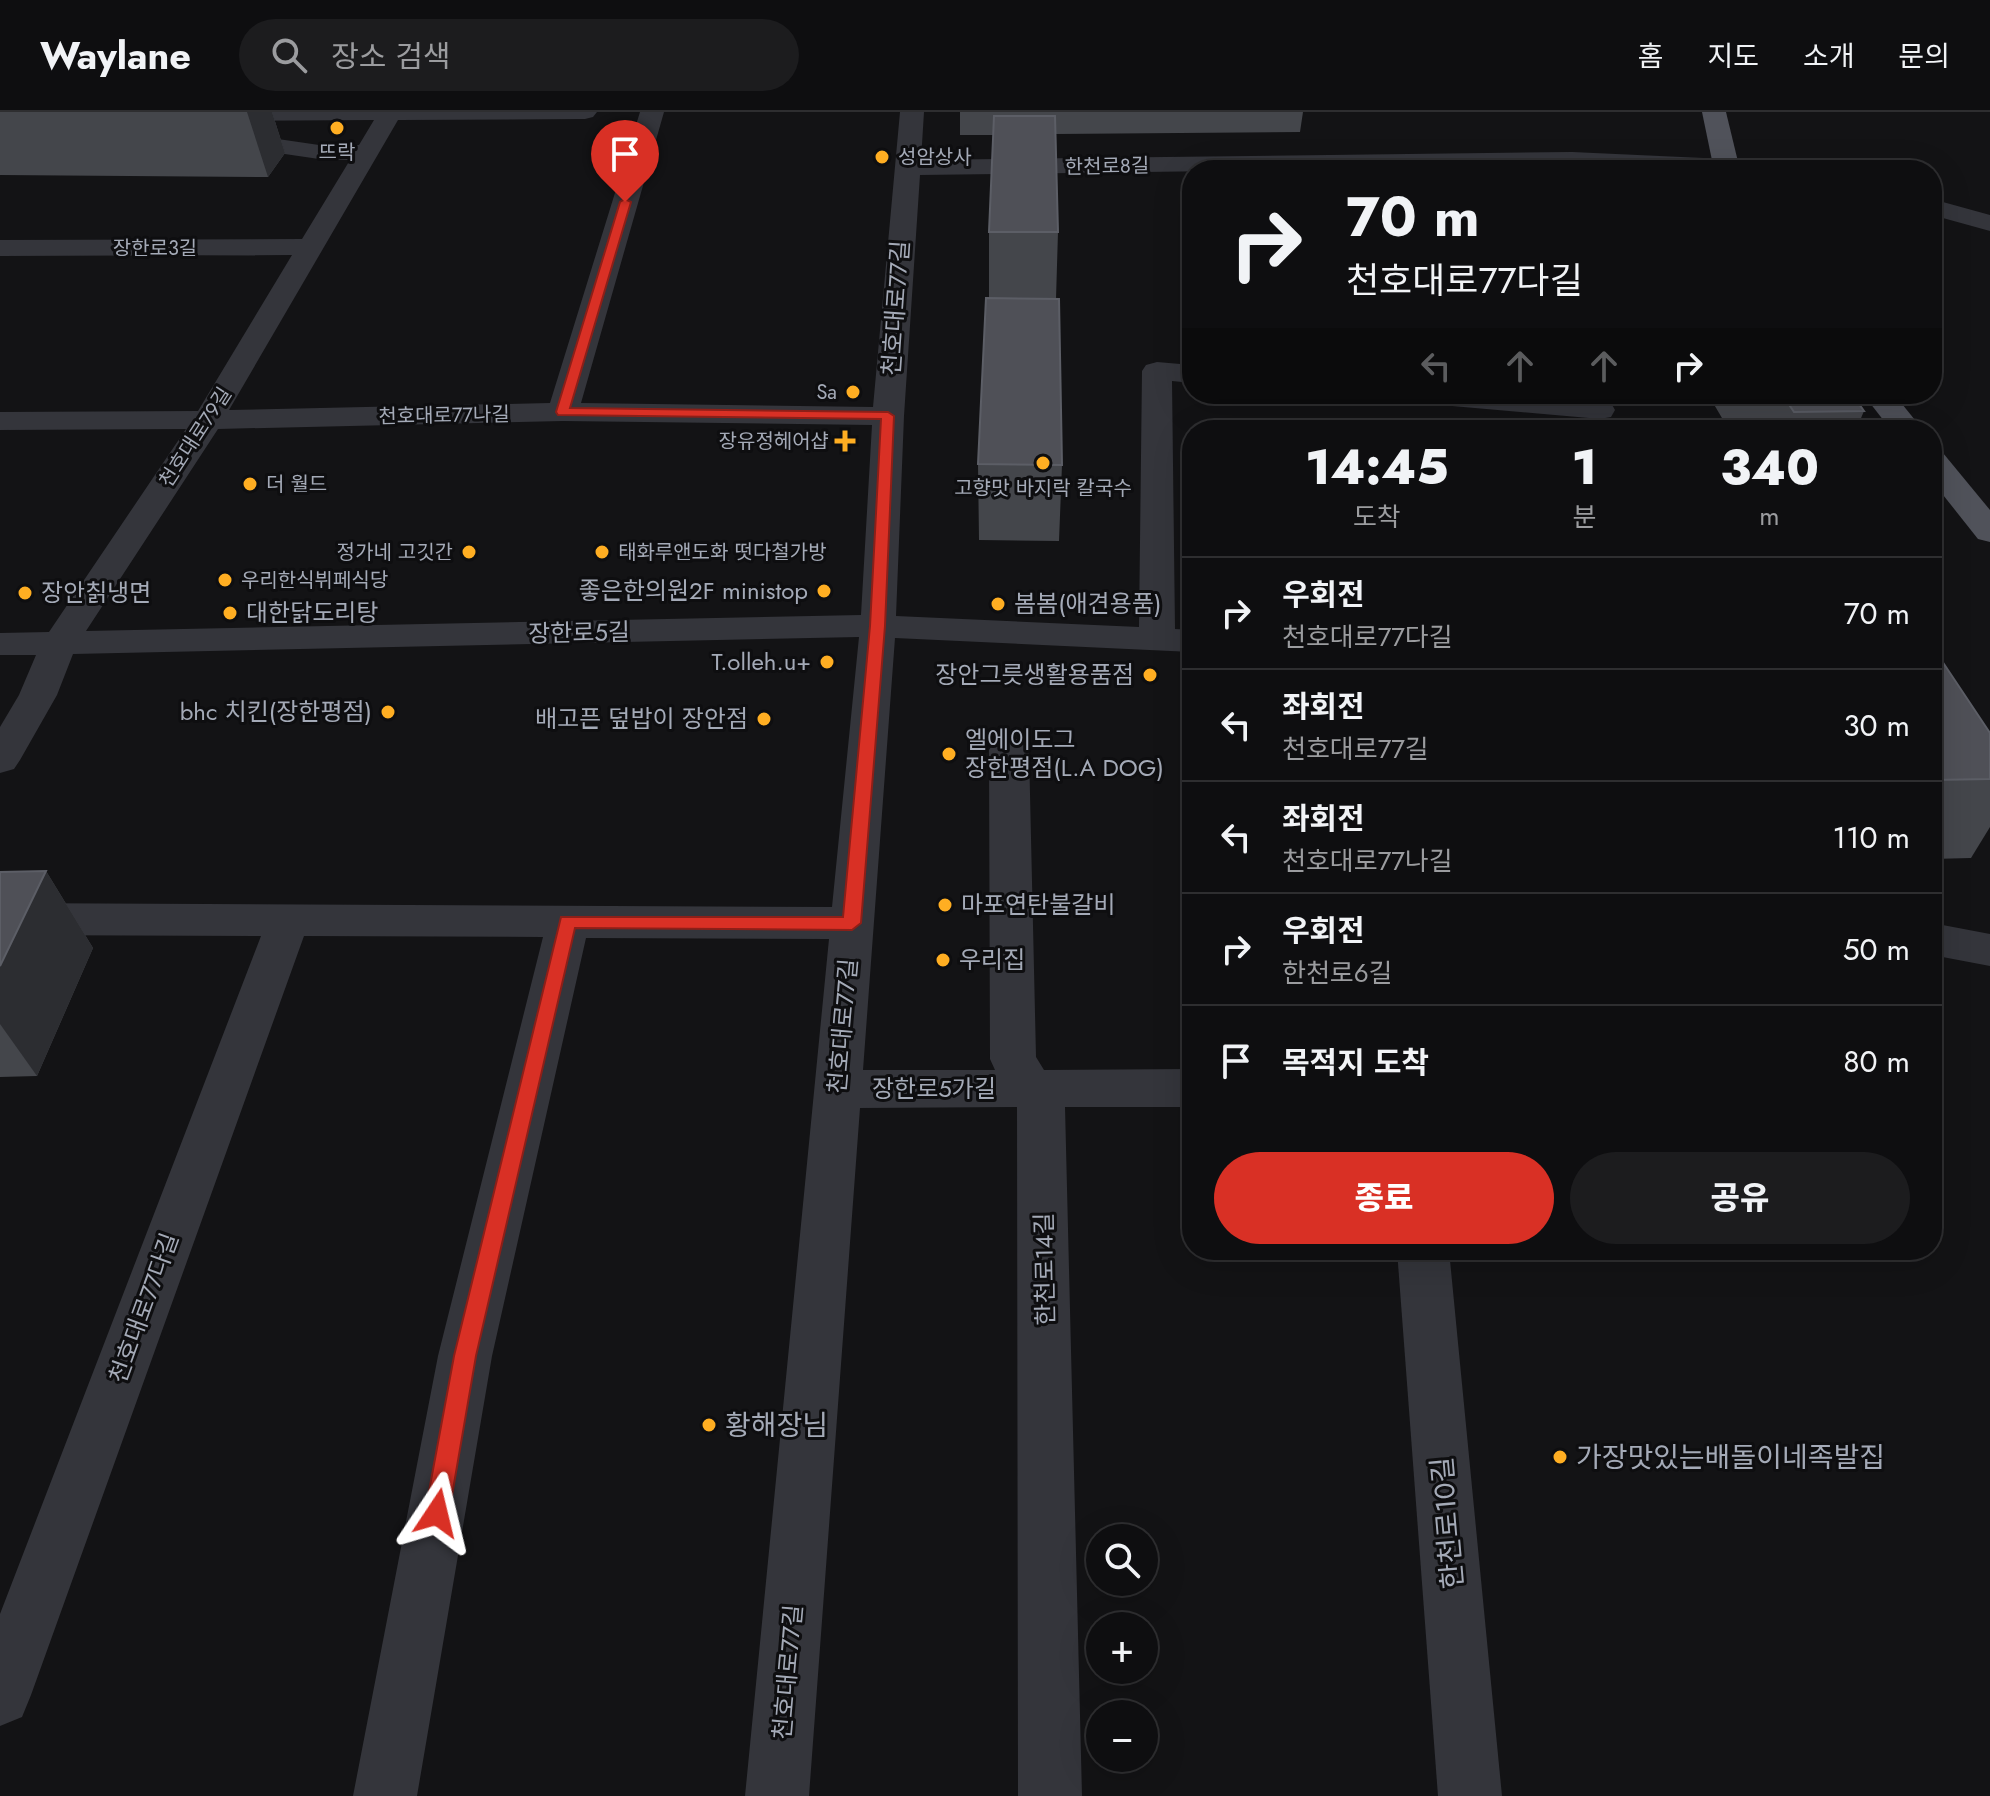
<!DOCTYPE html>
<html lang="ko">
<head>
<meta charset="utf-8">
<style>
	body { margin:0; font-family:Jost,"Noto Sans KR",sans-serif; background:#1c1c1e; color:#f1f3f6; height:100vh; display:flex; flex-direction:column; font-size:30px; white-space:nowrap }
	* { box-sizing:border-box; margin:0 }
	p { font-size:26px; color:#9b9c9f }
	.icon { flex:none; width:44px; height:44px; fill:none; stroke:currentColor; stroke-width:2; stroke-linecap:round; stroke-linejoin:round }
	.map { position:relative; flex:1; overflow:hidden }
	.drawer { position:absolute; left:1182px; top:308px; width:760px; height:840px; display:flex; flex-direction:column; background:#0e0e10; border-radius:32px; box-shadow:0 8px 32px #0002,0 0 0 2px #2e2e30 }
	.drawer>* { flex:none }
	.banner { position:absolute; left:1182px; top:48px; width:760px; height:244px; border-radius:32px; box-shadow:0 8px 32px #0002,0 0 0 2px #2e2e30; background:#0e0e10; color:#f1f3f6; overflow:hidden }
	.fabs { position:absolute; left:1086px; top:1412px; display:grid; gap:16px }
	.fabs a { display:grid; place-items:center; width:72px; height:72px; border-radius:50%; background:#0e0e10; box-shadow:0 8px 32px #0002,0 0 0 2px #2e2e30; font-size:40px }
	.pin { position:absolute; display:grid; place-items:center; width:68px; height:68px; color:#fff; margin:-82px -34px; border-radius:50% 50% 50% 0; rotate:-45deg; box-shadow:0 0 8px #0007 }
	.pin .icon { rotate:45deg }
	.me { position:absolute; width:88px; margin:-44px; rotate:10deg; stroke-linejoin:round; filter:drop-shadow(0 0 6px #0008) }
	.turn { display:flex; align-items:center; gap:28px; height:168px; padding:0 32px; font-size:36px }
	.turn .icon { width:104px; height:104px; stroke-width:2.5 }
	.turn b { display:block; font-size:56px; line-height:68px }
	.lanes { display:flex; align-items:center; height:76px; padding:0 32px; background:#0003; justify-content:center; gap:40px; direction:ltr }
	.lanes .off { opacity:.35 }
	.eta { display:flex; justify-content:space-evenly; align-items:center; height:136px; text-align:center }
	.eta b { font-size:48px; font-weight:800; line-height:56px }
	.primary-button { display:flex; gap:16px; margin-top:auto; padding:16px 32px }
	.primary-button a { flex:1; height:92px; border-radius:48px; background:#d93025; color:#fff; font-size:32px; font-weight:800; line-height:92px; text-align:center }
	.primary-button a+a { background:#1c1c1e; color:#f1f3f6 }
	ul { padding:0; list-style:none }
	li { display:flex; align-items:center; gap:24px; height:112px; padding:0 32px; border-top:2px solid #2e2e30 }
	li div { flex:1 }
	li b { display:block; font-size:30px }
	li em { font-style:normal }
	header { display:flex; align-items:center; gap:48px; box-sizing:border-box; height:112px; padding:0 40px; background:#0e0e10; border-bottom:2px solid #2e2e30 }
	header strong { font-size:38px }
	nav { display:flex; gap:44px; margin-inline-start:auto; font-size:28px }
	.search { width:560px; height:72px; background:#1c1c1e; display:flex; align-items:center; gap:20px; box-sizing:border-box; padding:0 28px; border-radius:44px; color:#9b9c9f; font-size:30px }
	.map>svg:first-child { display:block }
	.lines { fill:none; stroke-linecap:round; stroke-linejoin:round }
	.minor { fill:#34353b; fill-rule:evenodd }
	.major { fill:#50525a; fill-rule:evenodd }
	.wall { fill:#44464b }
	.shaded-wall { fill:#2c2d31 }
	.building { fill:#4f5057; stroke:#5c5e66; stroke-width:2 }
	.route { fill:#d93025; stroke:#8d1f18; stroke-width:2 }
	.poi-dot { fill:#ffae22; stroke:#0e0e10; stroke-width:3 }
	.labels { text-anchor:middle; stroke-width:6; stroke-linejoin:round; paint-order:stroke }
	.far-poi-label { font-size:20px; fill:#a4aab7; stroke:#0e0e10; text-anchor:start }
	.far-street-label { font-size:20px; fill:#a4aab7; stroke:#0e0e10 }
	.street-label { font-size:24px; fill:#a4aab7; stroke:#0e0e10 }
	.poi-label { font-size:24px; fill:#a4aab7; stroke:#0e0e10; text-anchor:start }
	.near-poi-label { font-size:28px; fill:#a4aab7; stroke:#0e0e10; text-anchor:start }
	.near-street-label { font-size:28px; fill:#a4aab7; stroke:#0e0e10 }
</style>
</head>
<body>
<header>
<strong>Waylane</strong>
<div class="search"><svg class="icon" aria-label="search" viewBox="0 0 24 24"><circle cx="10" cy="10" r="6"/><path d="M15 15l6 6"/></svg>장소 검색</div>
<nav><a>홈</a><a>지도</a><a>소개</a><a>문의</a></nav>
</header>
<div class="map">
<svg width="1990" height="1684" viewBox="0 0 1990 1684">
	<rect width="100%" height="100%" fill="#131315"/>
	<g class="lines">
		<!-- minor -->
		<g class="minor">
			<path d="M201 0H597L593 5 585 7 398 8 229 298 550 291 640 0H664L581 291 873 295 900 0H924L921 48 1572 40 1793 50 1802 53 1806 58H1643L1572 54 920 63 904 304 896 504 1139 515 1142 259 1146 253 1157 250 1192 253V271L1172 269 1175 517 1192 518V540L895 526 863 958H995L990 947 989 638 995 629 1009 625 1023 629 1029 638 1036 945 1044 958 1192 957V995H1065L1082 1684H1018L1017 995 860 996 809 1684H745L829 827 586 826 492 1244 417 1684H353L438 1244 543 825 304 824 31 1583 22 1605 0 1614V1502L261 824 0 823V791L832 795 859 525 73 542 57 583 20 648 14 657 0 661V615L19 583 36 543H0V521L49 520 186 317 0 318V300L198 299 292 143 0 144V128L302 127 350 48 319 47 222 33 213 31 210 26 213 21 222 19 319 33H359L374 8 211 9 203 7ZM563 309 872 313 861 503 86 519 218 317Z"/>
			<polygon points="1932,87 1990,103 1990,119 1932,103"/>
			<polygon points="1403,282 1523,282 1600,289 1611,291 1615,298 1611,305 1600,307 1418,291 1407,288"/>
			<polygon points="1932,811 1990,822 1990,854 1932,843"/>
			<polygon points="1397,1138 1449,1138 1502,1684 1438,1684"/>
		</g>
		<!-- major -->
		<g class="major">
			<polygon points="1702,0 1726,0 1740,58 1714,58"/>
			<polygon points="1863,282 1894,282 1923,318 1891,318"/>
			<polygon points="1932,338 1943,341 1990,398 1990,430 1978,427 1932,369"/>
		</g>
	</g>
	<!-- wall -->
	<g class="wall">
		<polygon points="0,0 272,0 285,41 268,65 0,63"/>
		<polygon points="960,0 1303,0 1300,20 1056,22 1058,120 1056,187 1062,353 1059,429 979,428 978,352 989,187 989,120 993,23 960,23"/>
		<polygon points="1715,282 1852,282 1864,299 1856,318 1729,318 1712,289"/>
		<polygon points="1932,534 1990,621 1990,715 1971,746 1932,747"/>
		<polygon points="46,759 93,836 37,964 0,965 0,760"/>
	</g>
	<!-- shaded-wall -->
	<g class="shaded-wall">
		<polygon points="247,0 272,0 285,41 268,65"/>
		<polygon points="46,759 93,836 37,964 0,912 0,854"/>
	</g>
	<!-- building -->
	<g class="building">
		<polygon points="994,4 1055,4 1058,120 989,120"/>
		<polygon points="986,186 1059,187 1062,353 978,352"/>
		<polygon points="1782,282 1852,282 1864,299 1794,300"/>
		<polygon points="1932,534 1990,621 1990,667 1932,668"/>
		<polygon points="46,759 0,854 0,760"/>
	</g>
	<!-- route -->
	<polygon class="route" points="625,87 631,90 570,296 888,300 894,304 885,514 861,811 852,818 575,816 476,1244 449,1401 445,1410 437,1413 428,1410 425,1401 454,1244 561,805 843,805 870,514 881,307 558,303 556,300 620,90"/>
	<!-- markers -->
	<g class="poi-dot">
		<circle cx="337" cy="16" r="8"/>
		<circle cx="882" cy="45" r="8"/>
		<circle cx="853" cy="280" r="8"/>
		<path d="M841 317h8v8h8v8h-8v8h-8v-8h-8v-8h8z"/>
		<circle cx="1043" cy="351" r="8"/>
		<circle cx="250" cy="372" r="8"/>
		<circle cx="469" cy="440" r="8"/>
		<circle cx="602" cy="440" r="8"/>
		<circle cx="225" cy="468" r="8"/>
		<circle cx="824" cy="479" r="8"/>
		<circle cx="25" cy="481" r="8"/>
		<circle cx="998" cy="492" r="8"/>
		<circle cx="230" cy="501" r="8"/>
		<circle cx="827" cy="550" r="8"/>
		<circle cx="1150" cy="563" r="8"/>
		<circle cx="388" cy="600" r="8"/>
		<circle cx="764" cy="607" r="8"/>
		<circle cx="949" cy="642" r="8"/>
		<circle cx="945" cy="793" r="8"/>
		<circle cx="943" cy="848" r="8"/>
		<circle cx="709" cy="1313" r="8"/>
		<circle cx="1560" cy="1345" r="8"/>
	</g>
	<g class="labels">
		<!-- far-poi labels -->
		<g class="far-poi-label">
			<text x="337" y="47" text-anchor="middle">뜨락</text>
			<text x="898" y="52">성암상사</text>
			<text x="837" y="287" text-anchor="end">Sa</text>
			<text x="829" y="336" text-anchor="end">장유정헤어샵</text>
			<text x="266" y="379">더 월드</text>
			<text x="1043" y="383" text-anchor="middle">고향맛 바지락 칼국수</text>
			<text x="453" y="447" text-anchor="end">정가네 고깃간</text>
			<text x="618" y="447">태화루앤도화 떳다철가방</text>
			<text x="241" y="475">우리한식뷔페식당</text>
		</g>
		<!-- far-street labels -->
		<g class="far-street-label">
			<text transform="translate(1107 54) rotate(-1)" y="7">한천로8길</text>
			<text x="155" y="143">장한로3길</text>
			<text transform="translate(444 303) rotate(-1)" y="7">천호대로77나길</text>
			<text transform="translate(195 325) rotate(-57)" y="7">천호대로79길</text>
		</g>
		<!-- street labels -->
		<g class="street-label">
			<text transform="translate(896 196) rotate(-86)" y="8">천호대로77길</text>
			<text transform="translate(579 521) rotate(-1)" y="8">장한로5길</text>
			<text transform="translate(843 914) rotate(-85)" y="8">천호대로77길</text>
			<text x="934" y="985">장한로5가길</text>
			<text transform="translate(1045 1157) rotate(-91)" y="8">한천로14길</text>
			<text transform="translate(144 1196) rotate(-70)" y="8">천호대로77다길</text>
			<text transform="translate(788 1560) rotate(-85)" y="8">천호대로77길</text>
		</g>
		<!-- poi labels -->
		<g class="poi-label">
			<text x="808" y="487" text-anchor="end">좋은한의원2F ministop</text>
			<text x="41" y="489">장안칡냉면</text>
			<text x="1014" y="500">봄봄(애견용품)</text>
			<text x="246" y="509">대한닭도리탕</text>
			<text x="811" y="558" text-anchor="end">T.olleh.u+</text>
			<text x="1134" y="571" text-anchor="end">장안그릇생활용품점</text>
			<text x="372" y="608" text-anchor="end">bhc 치킨(장한평점)</text>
			<text x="748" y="615" text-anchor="end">배고픈 덮밥이 장안점</text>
			<text x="965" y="636">엘에이도그<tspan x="965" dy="28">장한평점(L.A DOG)</tspan></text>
			<text x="961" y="801">마포연탄불갈비</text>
			<text x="959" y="856">우리집</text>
		</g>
		<!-- near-poi labels -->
		<g class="near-poi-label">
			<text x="725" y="1323">황해장님</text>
			<text x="1576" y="1355">가장맛있는배돌이네족발집</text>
		</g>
		<!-- near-street labels -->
		<g class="near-street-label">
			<text transform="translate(1447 1411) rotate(-95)" y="10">한천로10길</text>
		</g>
	</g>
</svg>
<div class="fabs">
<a><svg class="icon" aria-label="search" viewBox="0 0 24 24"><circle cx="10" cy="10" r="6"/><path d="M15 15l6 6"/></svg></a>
<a>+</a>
<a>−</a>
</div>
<div class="pin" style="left:625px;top:90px;background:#d93025"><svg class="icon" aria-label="arrive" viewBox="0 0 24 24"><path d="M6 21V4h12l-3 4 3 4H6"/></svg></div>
<svg class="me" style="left:437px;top:1401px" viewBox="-20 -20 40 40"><path d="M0-17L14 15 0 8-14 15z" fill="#d93025" stroke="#fff" stroke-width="4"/></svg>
<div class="banner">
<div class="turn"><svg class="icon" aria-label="right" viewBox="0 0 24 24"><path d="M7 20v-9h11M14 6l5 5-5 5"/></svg><div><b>70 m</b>천호대로77다길</div></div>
<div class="lanes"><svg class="icon off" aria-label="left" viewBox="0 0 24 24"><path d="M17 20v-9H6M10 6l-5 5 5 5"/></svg><svg class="icon off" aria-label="ahead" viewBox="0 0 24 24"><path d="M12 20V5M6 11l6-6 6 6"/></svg><svg class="icon off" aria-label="ahead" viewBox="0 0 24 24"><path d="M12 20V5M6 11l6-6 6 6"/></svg><svg class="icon" aria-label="right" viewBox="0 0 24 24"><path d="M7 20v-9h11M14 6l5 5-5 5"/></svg></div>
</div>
<section class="drawer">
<div class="eta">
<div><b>14:45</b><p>도착</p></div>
<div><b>1</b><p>분</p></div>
<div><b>340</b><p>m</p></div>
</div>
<ul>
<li><svg class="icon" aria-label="right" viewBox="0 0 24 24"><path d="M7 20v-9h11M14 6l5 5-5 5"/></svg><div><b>우회전</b><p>천호대로77다길</p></div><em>70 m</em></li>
<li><svg class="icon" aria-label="left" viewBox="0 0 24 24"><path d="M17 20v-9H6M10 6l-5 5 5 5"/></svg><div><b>좌회전</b><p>천호대로77길</p></div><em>30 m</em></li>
<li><svg class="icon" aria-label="left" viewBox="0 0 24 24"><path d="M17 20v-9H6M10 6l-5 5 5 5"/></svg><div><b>좌회전</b><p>천호대로77나길</p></div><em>110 m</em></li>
<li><svg class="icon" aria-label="right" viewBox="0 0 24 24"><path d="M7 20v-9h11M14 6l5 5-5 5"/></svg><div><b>우회전</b><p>한천로6길</p></div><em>50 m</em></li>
<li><svg class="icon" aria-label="arrive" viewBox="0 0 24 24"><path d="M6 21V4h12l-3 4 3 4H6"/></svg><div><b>목적지 도착</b></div><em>80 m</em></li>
</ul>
<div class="primary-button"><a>종료</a><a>공유</a></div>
</section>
</div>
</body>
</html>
